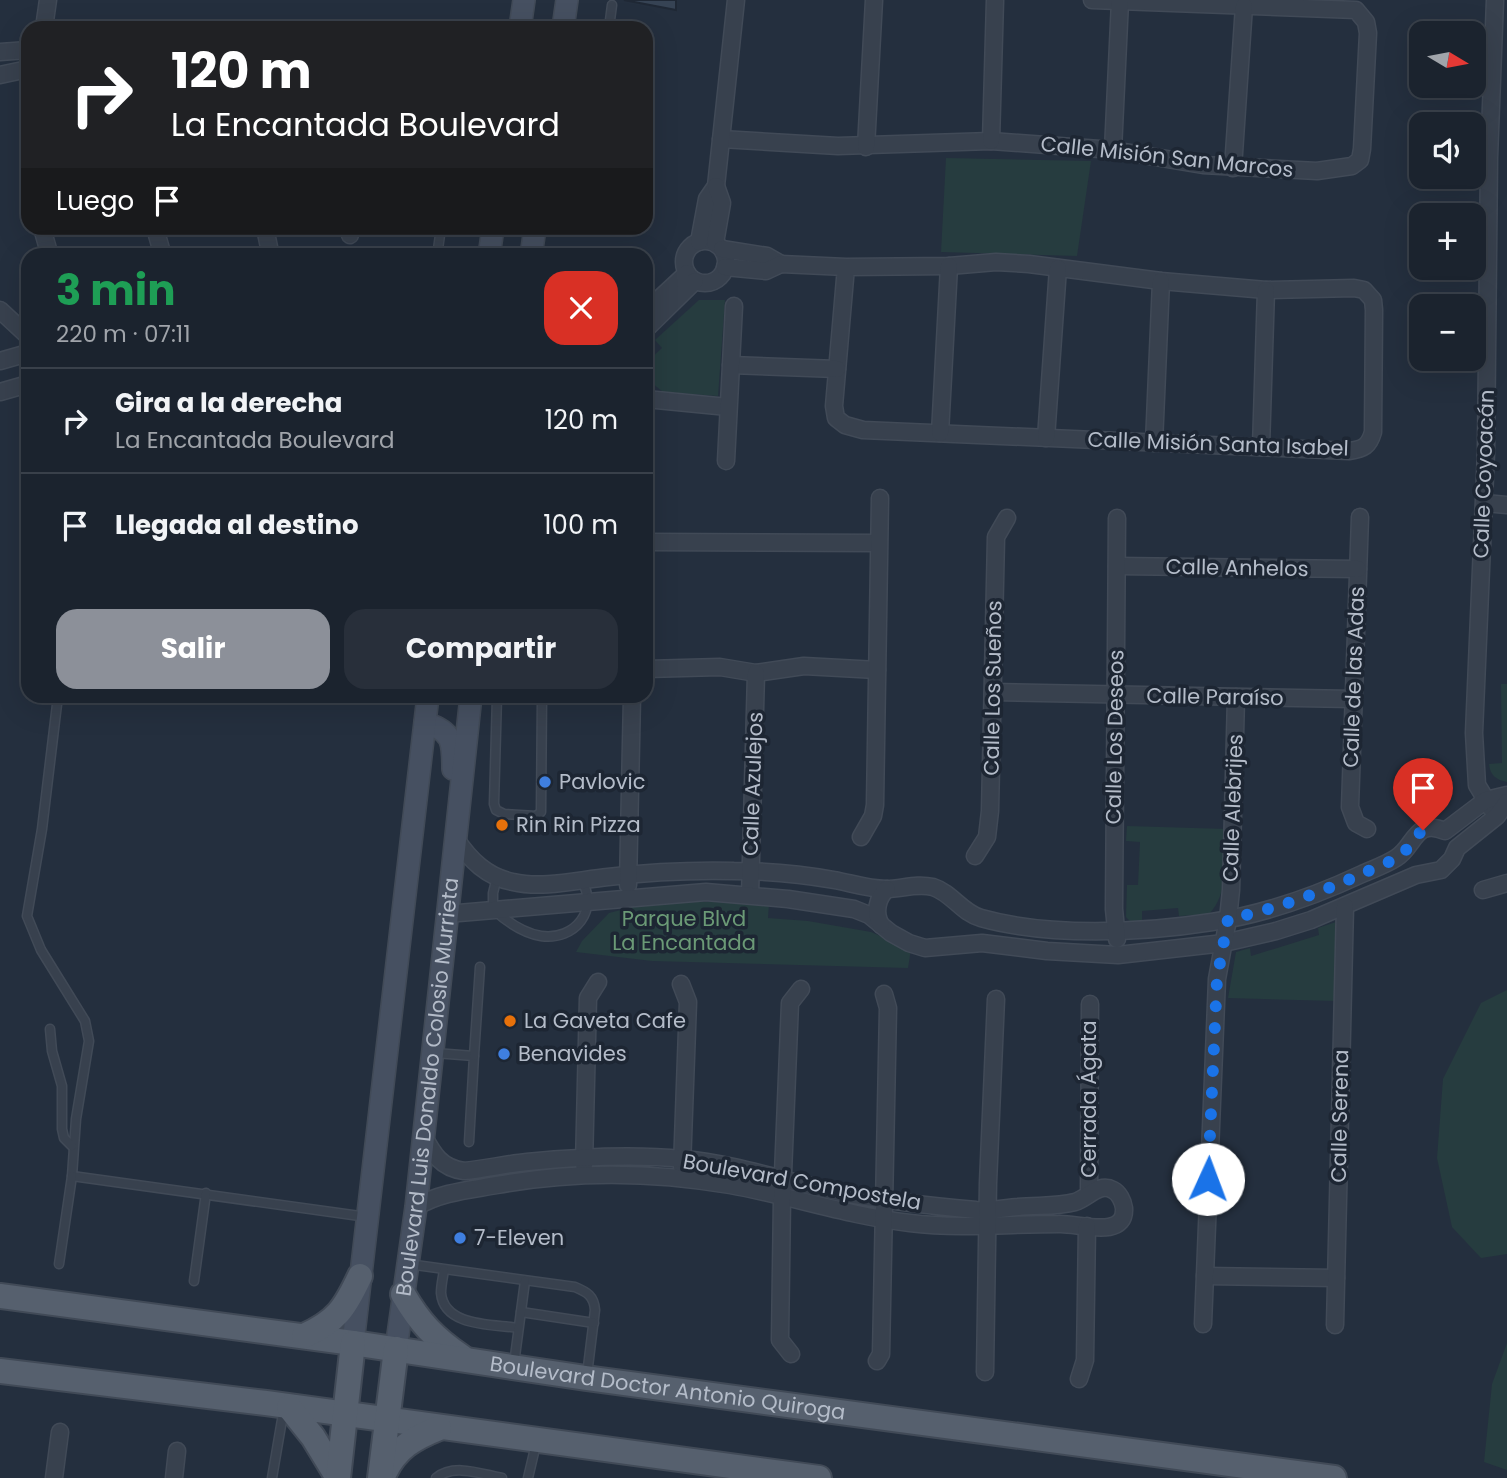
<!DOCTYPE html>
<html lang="es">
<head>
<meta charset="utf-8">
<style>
	body { margin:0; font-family:Poppins,sans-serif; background:#282f3a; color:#f1f3f6; height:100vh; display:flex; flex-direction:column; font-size:26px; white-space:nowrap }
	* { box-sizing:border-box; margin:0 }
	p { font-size:23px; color:#a0a4aa }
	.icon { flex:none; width:38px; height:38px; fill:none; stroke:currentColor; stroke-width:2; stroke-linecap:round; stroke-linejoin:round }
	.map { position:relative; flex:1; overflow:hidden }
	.drawer { position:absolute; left:21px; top:248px; width:632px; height:455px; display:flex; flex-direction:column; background:#1b232e; border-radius:21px; box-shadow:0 7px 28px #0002,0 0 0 2px #39404a }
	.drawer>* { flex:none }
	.guide { position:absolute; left:21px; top:21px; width:632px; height:214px; border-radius:21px; box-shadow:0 7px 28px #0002,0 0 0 2px #39404a; background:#202124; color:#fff; overflow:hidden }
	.needle { width:46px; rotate:100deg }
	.buttons { position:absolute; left:1409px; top:21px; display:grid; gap:14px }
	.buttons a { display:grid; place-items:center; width:77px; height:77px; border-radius:14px; background:#1b232e; box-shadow:0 7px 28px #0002,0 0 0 2px #39404a; font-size:35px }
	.pin { position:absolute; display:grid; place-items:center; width:60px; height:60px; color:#fff; margin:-72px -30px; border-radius:50% 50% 50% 0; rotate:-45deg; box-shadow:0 0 7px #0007 }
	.pin .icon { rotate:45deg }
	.me { position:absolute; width:77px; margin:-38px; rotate:2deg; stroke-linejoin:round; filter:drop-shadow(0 0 5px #0008) }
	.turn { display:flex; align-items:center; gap:24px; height:147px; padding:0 35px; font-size:32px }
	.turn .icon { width:91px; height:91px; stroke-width:2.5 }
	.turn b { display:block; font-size:49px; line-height:60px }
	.then { display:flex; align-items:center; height:66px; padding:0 35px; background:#0003; gap:14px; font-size:26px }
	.round { display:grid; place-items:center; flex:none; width:74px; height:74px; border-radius:21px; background:#282f3a }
	.overview { display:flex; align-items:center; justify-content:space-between; height:119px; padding:0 35px }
	h1 { font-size:42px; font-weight:700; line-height:52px; color:#1e9e55 }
	.primary-button { display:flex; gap:14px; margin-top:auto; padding:14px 35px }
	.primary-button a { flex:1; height:80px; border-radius:21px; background:#8c9099; color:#fff; font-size:28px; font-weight:700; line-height:80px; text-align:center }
	.primary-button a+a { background:#282f3a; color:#f1f3f6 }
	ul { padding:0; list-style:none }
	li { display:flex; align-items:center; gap:21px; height:105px; padding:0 35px; border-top:2px solid #39404a }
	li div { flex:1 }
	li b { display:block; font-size:26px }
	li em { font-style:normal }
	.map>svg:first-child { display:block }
	.green { fill:#263c3f }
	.building { fill:#364354; stroke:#1f2835; stroke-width:2 }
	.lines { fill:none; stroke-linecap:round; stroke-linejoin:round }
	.lane-casing { stroke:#414a57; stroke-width:11 }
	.street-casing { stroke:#414a57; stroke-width:19 }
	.secondary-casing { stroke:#414a57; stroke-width:24 }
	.primary-casing { stroke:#414a57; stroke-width:28 }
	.lane { stroke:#38414e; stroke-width:8 }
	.street { stroke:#38414e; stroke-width:16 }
	.secondary { stroke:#465061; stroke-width:21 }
	.primary { stroke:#56606e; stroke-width:24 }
	.route { stroke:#1a73e8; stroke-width:12; stroke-dasharray:0 21.6 }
	.shop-dot { fill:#3f7fe0; stroke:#1d2633; stroke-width:2.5 }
	.food-dot { fill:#e8710a; stroke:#1d2633; stroke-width:2.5 }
	.labels { text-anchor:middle; stroke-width:7; stroke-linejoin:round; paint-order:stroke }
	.street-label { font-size:21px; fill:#b4bcc9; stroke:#1d2633 }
	.poi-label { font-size:21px; fill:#b4bcc9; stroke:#1d2633; text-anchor:start }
	.park-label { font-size:21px; fill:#6b9a76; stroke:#1d2633 }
</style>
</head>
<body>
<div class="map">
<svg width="1507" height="1478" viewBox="0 0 1507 1478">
	<rect width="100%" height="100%" fill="#242f3e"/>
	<!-- green -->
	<g class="green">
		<polygon points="946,158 1091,161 1077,256 941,252"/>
		<polygon points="699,300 725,300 718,396 663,392 646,378 646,363 662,348 655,340"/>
		<path d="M1501 684H1507V782C1496 780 1490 775 1489 764L1502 763Z"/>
		<path d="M1127 826 1227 829C1226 856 1229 894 1209 914L1179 916 1178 908 1142 911V921L1131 922 1126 917 1127 885H1138L1140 842 1126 841Z"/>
		<polygon points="660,900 769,904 768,918 808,921 871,932 911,949 908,968 652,961 576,952 582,941 609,913"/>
		<polygon points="1336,922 1336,1001 1228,998 1236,952 1250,948 1251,956 1319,935 1318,928"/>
		<polygon points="1507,990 1507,1254 1481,1258 1452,1227 1437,1158 1443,1079 1481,1003"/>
		<polygon points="1507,1343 1507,1470 1484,1462 1492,1384"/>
	</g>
	<!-- building -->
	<polygon class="building" points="624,0 676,0 676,10"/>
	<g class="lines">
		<defs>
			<g id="lane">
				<polyline points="609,28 612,5"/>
				<polyline points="646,64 646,90"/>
				<polyline points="437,256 441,228"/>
				<polyline points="58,696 42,829 27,916 41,950 85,1021 89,1041 76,1119 72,1176 367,1217"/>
				<polyline points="497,696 494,804 496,810 504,814 536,816 541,812 542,696"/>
				<path d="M497 877 493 893V909C507 922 523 933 541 936 575 941 600 909 581 880"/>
				<polyline points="50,1029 52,1051 62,1086 62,1129 64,1138 72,1146"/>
				<polyline points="435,1053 474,1056 469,1142"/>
				<polyline points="474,1056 480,967"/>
				<polyline points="59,1264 72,1176"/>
				<path d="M408 1264 575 1287C587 1292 594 1296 595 1310L587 1375"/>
				<path d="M444 1270C443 1277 441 1285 441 1293 444 1327 493 1324 518 1328"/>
				<polyline points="194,1281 206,1193"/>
				<polyline points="521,1312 594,1323"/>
				<polyline points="514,1364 525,1281"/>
				<polyline points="272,1478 284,1408"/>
				<path d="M436 1478C454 1463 481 1474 502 1478"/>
				<polyline points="528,1478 536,1444"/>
			</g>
			<g id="street">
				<polyline points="44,28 48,0"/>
				<polyline points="0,52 28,50"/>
				<polyline points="0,75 28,69"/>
				<polyline points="721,139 838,146 991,141 1113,150 1203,165 1317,171 1352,166 1360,160 1362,149 1368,33 1366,22 1356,10 1092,0"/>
				<polyline points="991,141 995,0"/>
				<polyline points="866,147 874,0"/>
				<polyline points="1113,150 1120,1"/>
				<polyline points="1233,168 1244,6"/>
				<polyline points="42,228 50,256"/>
				<polyline points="155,228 163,256"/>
				<polyline points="265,228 270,252"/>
				<polyline points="348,228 350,235"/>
				<circle cx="705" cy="262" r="21"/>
				<polyline points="699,242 707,199 716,186 736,0"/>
				<polyline points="715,243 722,203 716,186"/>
				<polyline points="722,249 767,256 781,264"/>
				<path d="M725 267 766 271 781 264 846 267 949 266 996 262 1029 264 1161 281 1266 290 1354 288 1364 290 1373 300 1374 310 1373 432C1369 446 1364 449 1349 451L863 430 845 425 836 418 834 406 846 267"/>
				<polyline points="0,310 28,336"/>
				<polyline points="646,311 687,273"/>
				<polyline points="646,329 695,281"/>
				<polyline points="0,361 28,353"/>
				<polyline points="731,365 837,369"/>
				<polyline points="0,392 28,384"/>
				<polyline points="646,399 728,407"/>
				<polyline points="940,433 949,266"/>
				<polyline points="1046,438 1058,268"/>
				<polyline points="1154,443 1161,281"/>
				<polyline points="1261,447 1266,290"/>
				<polyline points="726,461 734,306"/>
				<polyline points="1485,503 1507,505"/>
				<polyline points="1360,517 1350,807 1356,823 1367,829"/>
				<polyline points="646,542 878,543"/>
				<polyline points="1117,566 1358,569"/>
				<polyline points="646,669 720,667 756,673 804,666 877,670"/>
				<polyline points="993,692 1353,699"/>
				<polyline points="1491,808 1477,785 1474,733 1486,452 1489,158 1495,0"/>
				<polyline points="861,837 873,816 875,805 880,498"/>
				<path d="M456 839C470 860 487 877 513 882 543 889 578 880 608 877 650 872 692 870 734 871 767 871 801 874 834 880 851 883 868 889 886 889 902 889 916 883 933 887 952 893 962 913 981 918 1049 937 1142 933 1212 922 1264 914 1315 896 1362 874 1373 869 1385 865 1396 858 1415 847 1414 818 1445 831L1486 800 1507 795"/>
				<polyline points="975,856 987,837 990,811 996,537 1007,518"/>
				<polyline points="628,885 632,696"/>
				<polyline points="1483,890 1507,883"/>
				<polyline points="750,895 756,673"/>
				<polyline points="447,914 706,892 788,899 854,909 869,915 891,933 909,943 925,948 982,943 1047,951 1118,955 1224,943 1276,931 1311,920 1416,875 1441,870 1452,859 1457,848 1497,816 1507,802"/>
				<path d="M881 925C874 913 877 898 887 889"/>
				<polyline points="1117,939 1114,909 1117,518"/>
				<polyline points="681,984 688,1002 682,1167"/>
				<polyline points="584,1165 588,998 598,982"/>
				<polyline points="1089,1194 1090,1004"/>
				<path d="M416 1207C441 1192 469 1190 497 1185 573 1171 654 1172 730 1185 791 1196 849 1216 910 1223 960 1229 1009 1224 1059 1224 1078 1223 1126 1240 1124 1208 1123 1201 1119 1193 1113 1190 1099 1182 1088 1198 1075 1202 1057 1207 1037 1205 1018 1207 1004 1208 991 1211 976 1210 932 1206 886 1201 842 1193 789 1183 738 1164 683 1159 632 1154 578 1157 527 1162 506 1164 485 1169 464 1171 441 1168 433 1154 423 1135"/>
				<polyline points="1205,1276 1336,1278"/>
				<polyline points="1203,1324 1217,979 1228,919 1231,890 1236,697"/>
				<polyline points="1335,1325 1345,906"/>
				<polyline points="791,1354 780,1340 782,1198 790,1003 801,989"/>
				<polyline points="877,1361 881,1354 888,1008 884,994"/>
				<polyline points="985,1372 988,1183 996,999"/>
				<polyline points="1079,1379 1085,1360 1087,1226"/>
				<polyline points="54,1478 60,1432"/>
				<polyline points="174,1478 177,1451"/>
			</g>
			<g id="secondary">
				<polyline points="520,28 524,0"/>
				<polyline points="563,28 567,0"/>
				<polyline points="489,256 493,228"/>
				<polyline points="531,256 535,228"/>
				<path d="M425 723C453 731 453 742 453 769"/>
				<polyline points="353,1343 428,696"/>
				<path id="s1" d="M396 1349 416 1207 471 696"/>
			</g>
			<g id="primary">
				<path d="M403 1294C420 1323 434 1338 462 1357"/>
				<path id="s2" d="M0 1296 353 1343 586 1378 1334 1478"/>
				<path d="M304 1336C337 1321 345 1308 360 1276"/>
				<polyline points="0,1371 266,1403 819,1478"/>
				<polyline points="289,1407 313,1437 338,1478"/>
				<path d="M384 1474C396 1448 414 1438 439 1428"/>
				<polyline points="338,1478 353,1343"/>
				<polyline points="380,1478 396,1349"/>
			</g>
		</defs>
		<!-- lane casing -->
		<use href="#lane" class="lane-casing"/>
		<!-- street casing -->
		<use href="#street" class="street-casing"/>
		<!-- secondary casing -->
		<use href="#secondary" class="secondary-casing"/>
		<!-- primary casing -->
		<use href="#primary" class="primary-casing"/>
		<!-- lane -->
		<use href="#lane" class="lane"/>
		<!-- street -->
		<use href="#street" class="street"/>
		<!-- secondary -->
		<use href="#secondary" class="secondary"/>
		<!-- primary -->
		<use href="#primary" class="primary"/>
	</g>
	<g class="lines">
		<!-- route -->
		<path class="route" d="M1208 1179 1217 979 1228 919C1276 909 1323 892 1368 871 1379 866 1392 862 1402 854 1410 847 1414 837 1423 830"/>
	</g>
	<!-- markers -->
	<g class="shop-dot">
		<circle cx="545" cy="782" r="7"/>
		<circle cx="504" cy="1054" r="7"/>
		<circle cx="460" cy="1238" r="7"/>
	</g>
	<g class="food-dot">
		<circle cx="502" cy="825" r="7"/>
		<circle cx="510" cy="1021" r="7"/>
	</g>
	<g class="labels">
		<!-- street labels -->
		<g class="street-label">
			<text transform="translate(1167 157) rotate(6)" y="7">Calle Misión San Marcos</text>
			<text transform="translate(1218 444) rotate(2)" y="7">Calle Misión Santa Isabel</text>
			<text transform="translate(1484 474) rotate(-88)" y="7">Calle Coyoacán</text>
			<text transform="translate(1237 568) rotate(1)" y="7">Calle Anhelos</text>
			<text transform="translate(1354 677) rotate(-88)" y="7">Calle de las Adas</text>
			<text transform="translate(993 688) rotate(-89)" y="7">Calle Los Sueños</text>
			<text transform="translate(1215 697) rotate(1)" y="7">Calle Paraíso</text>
			<text transform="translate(1115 737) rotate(-89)" y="7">Calle Los Deseos</text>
			<text transform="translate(753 784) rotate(-88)" y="7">Calle Azulejos</text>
			<text transform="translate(1233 808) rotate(-88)" y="7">Calle Alebrijes</text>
			<text dy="7" stroke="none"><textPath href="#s1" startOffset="264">Boulevard Luis Donaldo Colosio Murrieta</textPath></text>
			<text transform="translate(1089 1099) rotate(-90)" y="7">Cerrada Ágata</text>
			<text transform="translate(1340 1116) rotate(-89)" y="7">Calle Serena</text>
			<text transform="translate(802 1182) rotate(10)" y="7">Boulevard Compostela</text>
			<text dy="7" stroke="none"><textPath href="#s2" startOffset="674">Boulevard Doctor Antonio Quiroga</textPath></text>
		</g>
		<!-- poi labels -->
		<g class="poi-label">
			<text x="559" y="789">Pavlovic</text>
			<text x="516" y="832">Rin Rin Pizza</text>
			<text x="524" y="1028">La Gaveta Cafe</text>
			<text x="518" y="1061">Benavides</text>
			<text x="474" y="1245">7-Eleven</text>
		</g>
		<!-- park labels -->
		<g class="park-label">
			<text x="684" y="926">Parque Blvd<tspan x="684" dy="24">La Encantada</tspan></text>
		</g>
	</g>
</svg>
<div class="buttons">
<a><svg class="needle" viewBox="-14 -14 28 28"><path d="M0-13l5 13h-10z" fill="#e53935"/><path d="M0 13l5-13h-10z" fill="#a0a4aa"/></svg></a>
<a><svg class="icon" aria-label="sound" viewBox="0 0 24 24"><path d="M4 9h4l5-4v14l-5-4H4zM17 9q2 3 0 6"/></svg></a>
<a>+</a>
<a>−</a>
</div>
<div class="pin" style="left:1423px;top:830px;background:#d93025"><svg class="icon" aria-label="arrive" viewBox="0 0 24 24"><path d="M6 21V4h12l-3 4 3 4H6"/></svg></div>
<svg class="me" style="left:1208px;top:1179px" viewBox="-20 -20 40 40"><circle r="19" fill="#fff"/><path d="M0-13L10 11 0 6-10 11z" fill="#1a73e8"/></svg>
<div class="guide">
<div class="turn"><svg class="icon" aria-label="right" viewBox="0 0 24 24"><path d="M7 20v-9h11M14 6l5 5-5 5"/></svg><div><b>120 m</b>La Encantada Boulevard</div></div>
<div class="then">Luego<svg class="icon" aria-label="arrive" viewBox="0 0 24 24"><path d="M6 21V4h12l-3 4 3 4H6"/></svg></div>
</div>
<section class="drawer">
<div class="overview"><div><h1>3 min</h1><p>220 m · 07:11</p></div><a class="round" style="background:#d93025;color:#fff"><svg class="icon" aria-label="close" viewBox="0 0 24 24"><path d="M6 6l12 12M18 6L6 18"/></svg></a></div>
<ul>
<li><svg class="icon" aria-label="right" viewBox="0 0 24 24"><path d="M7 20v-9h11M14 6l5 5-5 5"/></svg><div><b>Gira a la derecha</b><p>La Encantada Boulevard</p></div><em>120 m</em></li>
<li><svg class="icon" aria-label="arrive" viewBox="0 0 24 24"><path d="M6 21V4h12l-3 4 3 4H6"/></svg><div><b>Llegada al destino</b></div><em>100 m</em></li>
</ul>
<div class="primary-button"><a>Salir</a><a>Compartir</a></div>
</section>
</div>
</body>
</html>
